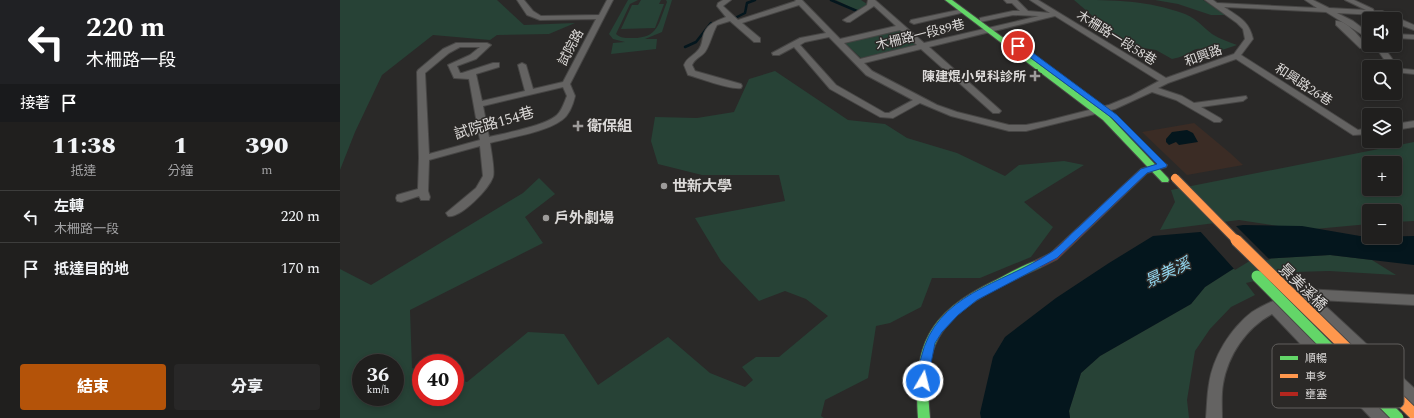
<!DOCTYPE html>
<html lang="zh-TW">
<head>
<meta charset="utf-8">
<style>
	body { margin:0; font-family:Spectral,"Noto Sans TC",serif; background:#282727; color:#f1f3f6; height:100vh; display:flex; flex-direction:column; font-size:15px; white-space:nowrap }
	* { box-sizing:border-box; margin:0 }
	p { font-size:13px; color:#a2a2a4 }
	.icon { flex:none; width:22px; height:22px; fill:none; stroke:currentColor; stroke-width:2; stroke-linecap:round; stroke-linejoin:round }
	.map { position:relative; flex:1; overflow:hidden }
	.side { display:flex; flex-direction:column; background:#201f1e; width:340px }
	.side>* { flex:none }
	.banner { background:#202124; color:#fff; overflow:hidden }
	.controls { position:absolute; left:1022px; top:12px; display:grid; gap:8px }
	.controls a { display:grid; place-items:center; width:40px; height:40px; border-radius:4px; background:#201f1e; box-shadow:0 2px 6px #0003,0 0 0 1px #3d3d3c; font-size:20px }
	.speed { position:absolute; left:12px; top:354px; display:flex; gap:8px; font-size:20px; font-weight:700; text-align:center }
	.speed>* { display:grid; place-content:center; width:52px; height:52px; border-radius:50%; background:#201f1e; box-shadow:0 2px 6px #0003,0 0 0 1px #3d3d3c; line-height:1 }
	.speed small { font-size:10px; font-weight:400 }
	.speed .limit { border:6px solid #d22; background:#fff; color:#111 }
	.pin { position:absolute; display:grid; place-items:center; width:34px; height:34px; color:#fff; margin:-17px; border:2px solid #fff; border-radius:50%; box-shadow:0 1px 4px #0007 }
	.me { position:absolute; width:44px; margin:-22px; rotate:8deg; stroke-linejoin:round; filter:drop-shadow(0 0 3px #0008) }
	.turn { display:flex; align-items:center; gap:14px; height:84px; padding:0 20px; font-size:18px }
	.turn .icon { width:52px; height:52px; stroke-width:2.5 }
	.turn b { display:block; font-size:28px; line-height:34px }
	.then { display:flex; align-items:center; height:38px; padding:0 20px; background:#0003; gap:8px; font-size:15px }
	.eta { display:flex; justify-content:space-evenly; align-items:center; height:68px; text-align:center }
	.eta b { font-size:24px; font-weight:800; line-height:28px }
	.action { display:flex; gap:8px; margin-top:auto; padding:8px 20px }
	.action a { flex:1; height:46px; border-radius:4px; background:#b45309; color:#fff; font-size:16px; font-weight:800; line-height:46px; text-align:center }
	.action a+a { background:#282727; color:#f1f3f6 }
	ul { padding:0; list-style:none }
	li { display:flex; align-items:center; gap:12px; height:52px; padding:0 20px; border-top:1px solid #3d3d3c }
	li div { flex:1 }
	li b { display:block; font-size:15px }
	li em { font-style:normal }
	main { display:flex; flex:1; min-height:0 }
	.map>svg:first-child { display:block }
	.industrial { fill:#3b2c25 }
	.green { fill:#274236; fill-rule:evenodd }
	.water { fill:#04161d }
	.pier { fill:#2a2928 }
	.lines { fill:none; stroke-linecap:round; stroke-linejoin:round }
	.stream { stroke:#04161d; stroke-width:2.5 }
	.street-casing { stroke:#474645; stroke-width:2 }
	.fast-casing { stroke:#474645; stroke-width:2 }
	.jam-casing { stroke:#474645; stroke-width:2 }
	.street { fill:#646362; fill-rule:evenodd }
	.fast { fill:#63d668; fill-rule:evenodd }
	.jam { fill:#b3261e; fill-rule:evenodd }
	.fast-bridge-casing { stroke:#474645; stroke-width:13; stroke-linecap:butt }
	.slow-bridge-far1-casing { stroke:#474645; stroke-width:10; stroke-linecap:butt }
	.slow-bridge-casing { stroke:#474645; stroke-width:13; stroke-linecap:butt }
	.fast-bridge { stroke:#63d668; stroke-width:11 }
	.slow-bridge-far1 { stroke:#ff974d; stroke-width:8 }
	.slow-bridge { stroke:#ff974d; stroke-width:11 }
	.route { fill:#1a73e8; stroke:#114b97 }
	.poi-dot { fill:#9d9b9a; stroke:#2b2927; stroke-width:1.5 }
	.labels { text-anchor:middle; stroke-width:3; stroke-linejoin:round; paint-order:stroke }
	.far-street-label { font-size:13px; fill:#dbd9d8; stroke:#2b2927 }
	.far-poi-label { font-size:13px; font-weight:bold; fill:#dbd9d8; stroke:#2b2927; text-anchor:end }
	.street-label { font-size:15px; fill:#dbd9d8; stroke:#2b2927 }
	.poi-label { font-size:15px; font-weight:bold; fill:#dbd9d8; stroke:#2b2927; text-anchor:start }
	.water-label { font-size:16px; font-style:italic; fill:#92d7f0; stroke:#2b2927 }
	.key { fill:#2b2927; stroke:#605e5c; stroke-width:1 }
	.key-label { font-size:11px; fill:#dbd9d8 }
</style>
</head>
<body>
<main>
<section class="side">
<div class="banner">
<div class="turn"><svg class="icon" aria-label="left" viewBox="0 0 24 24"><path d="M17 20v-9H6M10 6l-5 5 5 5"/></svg><div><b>220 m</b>木柵路一段</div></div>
<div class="then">接著<svg class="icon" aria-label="arrive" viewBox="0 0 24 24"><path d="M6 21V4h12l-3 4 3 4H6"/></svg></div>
</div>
<div class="eta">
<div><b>11:38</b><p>抵達</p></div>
<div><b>1</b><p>分鐘</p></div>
<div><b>390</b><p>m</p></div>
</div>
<ul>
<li><svg class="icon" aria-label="left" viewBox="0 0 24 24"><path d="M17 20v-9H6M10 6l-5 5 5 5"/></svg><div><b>左轉</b><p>木柵路一段</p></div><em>220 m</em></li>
<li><svg class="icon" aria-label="arrive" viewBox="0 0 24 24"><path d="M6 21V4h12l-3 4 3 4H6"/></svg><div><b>抵達目的地</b></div><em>170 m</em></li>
</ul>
<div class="action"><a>結束</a><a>分享</a></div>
</section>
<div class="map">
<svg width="1074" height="418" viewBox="0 0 1074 418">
	<rect width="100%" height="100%" fill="#2a2928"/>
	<!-- industrial -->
	<polygon class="industrial" points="854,123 890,153 903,165 847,175 802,132"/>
	<!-- green -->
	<g class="green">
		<polygon points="0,0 157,0 184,25 235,23 209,34 157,35 150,40 93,35 42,75 15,132 0,170"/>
		<path d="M288 0H298L290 4 276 34C280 38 285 38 290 38 319 39 318 24 327 2L326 0H332L322 32 305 39H317L316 49 271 54 273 43 285 42 273 39 269 34Z"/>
		<polygon points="301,0 321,0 319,4 324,4 315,28 281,29 292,5 298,5"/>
		<polygon points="496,0 521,0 527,4 525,7 518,11"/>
		<path d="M734 0C774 0 807 0 845 14 857 19 863 27 872 34 880 39 889 42 897 45L870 54C856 45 857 49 845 55 841 57 836 58 832 59L816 50 803 48 776 36Z"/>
		<polygon points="815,0 863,0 886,15 871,15 838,4"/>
		<polygon points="557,30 561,30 576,45 521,58 505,43"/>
		<path d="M435 71 508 120 545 124 567 138 617 153 665 176 679 165 724 161 744 165 684 202 713 227 691 257 640 278H592L581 307 550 323 536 326 528 378 485 400 481 416 484 418H0V269L31 285 183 193 199 178 215 194 185 217 203 243 70 310 72 368 81 371V397H115V379L127 382 188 332 224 334 258 385 328 337 370 373 405 387 413 380 402 367 416 357H439L488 316 466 299 445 291 419 301 381 261 355 218 445 201 439 175H362L318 164 311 141 315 117 357 118 394 112 409 79ZM21 363H55V397H21Z"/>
		<path d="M1074 142V221L1055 222V211H1029V224L964 230 899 220 820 230 835 202 831 190ZM1029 163H1055V189H1029Z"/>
		<polygon points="990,255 1032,260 1056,275 989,271 954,272 906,283 915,295 891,307 870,329 855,351 847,400 849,418 730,418 729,411 741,373 760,356 851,304 865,287 907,260"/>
	</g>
	<!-- water -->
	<g class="water">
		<polygon points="847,130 853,133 858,142 839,145 836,142 829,145 826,142 826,139 832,132"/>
		<polygon points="903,225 962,226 1020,236 1029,236 1029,237 1074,236 1074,265 990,255 907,260 865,287 851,304 760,356 741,373 729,411 730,418 641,418 640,413 653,357 665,337 716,298 769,263 813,236 860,232"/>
	</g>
	<!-- pier -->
	<polygon class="pier" points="894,224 930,260 908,262 895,270 859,230"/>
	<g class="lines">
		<!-- stream -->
		<g class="stream">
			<polyline points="491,0 517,11"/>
			<polyline points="395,18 405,13 407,3 415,0"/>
			<polyline points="345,47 356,42 371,23"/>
		</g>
		<defs>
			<g id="street">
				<path d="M177 0H184L193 11 201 16 259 15 267 0H273L230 84 235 96C233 105 229 115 222 120 204 133 171 137 150 143 151 151 155 170 153 177 149 189 120 219 108 216L106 213 136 188 143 176 140 146 89 160 88 191 90 197 89 200H81L79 196 61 202 57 201 56 198 57 195 78 189 79 158 77 72 78 70 103 49 116 43H147L151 45 136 59 117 66 120 73H122L153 63H159V67L136 74 142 101 185 91 178 65 182 63 186 65 193 89 223 82 256 19 200 20 187 15ZM120 47H140L130 55 108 65 114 78 129 79 140 140 89 154 85 73 109 53ZM223 87 227 96C224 103 222 110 217 115 205 126 165 133 149 137L143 106Z"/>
				<path d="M383 0H391L383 6 398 20 456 1 455 0H462L500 39 556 26 534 6 510 22H507L503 20 527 5 528 0H535L584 43 699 16 673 15 640 22V18L673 11H680L672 3H667L664 0H677L688 11 710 13 690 0H698L826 78 894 54 905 39 903 29 897 23 865 0H873L877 3 977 8 965 0H973L989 8 1026 10 1005 0H1014L1033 9 1034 11H1042L1074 25V30L1055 23V19H1047L1038 15 997 13 1013 21 1029 33V39L1007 25 986 12 884 7C899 17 909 21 913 39L901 55 1018 130 1029 128V134L1013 135 896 59 828 83 818 88 842 96 854 103 906 96 907 98 903 101 861 107 880 118 882 120 880 122H874L836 100 812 92 775 109 686 131H669L611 116 580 103 553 118 540 117 490 89 454 47 439 55H433L432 53 460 38 486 33 459 5 402 23 420 38V42H414L390 21 377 25C372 34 370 45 365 52 361 57 355 58 352 65L355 71 401 84 402 86 401 88C390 90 360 78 348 75L344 65C347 57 354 56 359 49 362 45 362 41 363 37 366 24 376 21 386 17L377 6 378 3ZM715 16 819 81 791 96 769 105 706 121 686 125H669L617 112 597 105 532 71 524 63 581 49 653 113H659L661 111 659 109 589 47ZM560 30 577 45 520 59 504 43ZM489 37 526 75 573 100 549 113H545L496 85 460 45 465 42Z"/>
				<polygon points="623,9 625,10 625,12 574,24 570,22 571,20"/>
				<path d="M996 21C1007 20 1019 37 1026 44V48H1020L996 25Z"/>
				<polygon points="1055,34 1074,35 1074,39 1055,38"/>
				<polygon points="1040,50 1046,50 1055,63 1054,65 1048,65 1039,52"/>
				<polygon points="1055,68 1074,70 1074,74 1055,72"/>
				<polygon points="1074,121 1074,127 1055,130 1055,124"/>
				<path d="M965 289 1074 295V305L979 300 1074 388V405L1069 403 963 300 943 309 1046 413 1049 418H1031L932 314C906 328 888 355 883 384 881 395 882 407 882 418H866C867 407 867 395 869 384 873 357 890 329 912 312 926 303 949 294 965 289Z"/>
			</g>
			<g id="fast">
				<polygon points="605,0 612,0 769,116 828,178 829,180 828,182 822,182 763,120"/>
				<path d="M698 260 701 261 703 264 701 267C664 285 606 307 593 351 586 372 588 396 590 418H578C573 345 587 314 654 281 668 274 683 265 698 260Z"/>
			</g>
			<polygon id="jam" points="823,162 827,165 826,167 807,173 717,259 701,267 695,267 693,264 695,261 711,253 801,169"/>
		</defs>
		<!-- street casing -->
		<use href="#street" class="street-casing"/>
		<!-- fast casing -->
		<use href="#fast" class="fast-casing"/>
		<!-- jam casing -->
		<use href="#jam" class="jam-casing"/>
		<!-- street -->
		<use href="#street" class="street"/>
		<!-- fast -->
		<use href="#fast" class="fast"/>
		<!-- jam -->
		<use href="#jam" class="jam"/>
		<defs>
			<polyline id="fast-bridge" points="917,276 1058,418"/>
			<polyline id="slow-bridge-far1" points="835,178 897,241"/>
			<polyline id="slow-bridge" points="896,240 1074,414"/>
		</defs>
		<!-- fast-bridge casing -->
		<use href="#fast-bridge" class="fast-bridge-casing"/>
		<!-- slow-bridge-far1 casing -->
		<use href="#slow-bridge-far1" class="slow-bridge-far1-casing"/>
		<!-- slow-bridge casing -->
		<use href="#slow-bridge" class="slow-bridge-casing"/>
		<!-- fast-bridge -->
		<use href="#fast-bridge" class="fast-bridge"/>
		<!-- slow-bridge-far1 -->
		<use href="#slow-bridge-far1" class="slow-bridge-far1"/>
		<!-- slow-bridge -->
		<use href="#slow-bridge" class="slow-bridge"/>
	</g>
	<!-- route -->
	<path class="route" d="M676 44H681L777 115 827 165 826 167 807 173 717 258 637 300 618 315 602 332 595 343 587 384 583 386 579 384C575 376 579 366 581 358 596 293 661 285 710 253 720 247 729 235 739 227 759 208 780 188 801 169L817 164 772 118 676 47Z"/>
	<!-- markers -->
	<g class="poi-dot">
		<path d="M693 70h4v4h4v4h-4v4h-4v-4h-4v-4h4z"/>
		<path d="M236 120h4v4h4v4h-4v4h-4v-4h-4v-4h4z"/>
		<circle cx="324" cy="186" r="4"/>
		<circle cx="206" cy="218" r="4"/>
	</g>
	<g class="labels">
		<!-- far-street labels -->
		<g class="far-street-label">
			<text transform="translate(580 34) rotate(-14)" y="5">木柵路一段89巷</text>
			<text transform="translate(777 37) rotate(32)" y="5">木柵路一段58巷</text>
			<text transform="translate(230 47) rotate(-62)" y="5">試院路</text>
			<text transform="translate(863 55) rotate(-20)" y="5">和興路</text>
			<text transform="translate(964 84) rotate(33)" y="5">和興路26巷</text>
		</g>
		<!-- far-poi labels -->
		<g class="far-poi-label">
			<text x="686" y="81">陳建焜小兒科診所</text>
		</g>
		<!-- street labels -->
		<g class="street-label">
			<text transform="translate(154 123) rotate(-16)" y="5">試院路154巷</text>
			<text transform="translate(963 287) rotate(44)" y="5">景美溪橋</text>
		</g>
		<!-- poi labels -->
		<g class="poi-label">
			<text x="247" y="131">衛保組</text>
			<text x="332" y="191">世新大學</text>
			<text x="214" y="223">戶外劇場</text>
		</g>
		<!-- water labels -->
		<g class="water-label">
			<text transform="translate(827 272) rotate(-25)" y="6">景美溪</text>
		</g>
	</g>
	<!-- legend -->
	<rect x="932" y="344" width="132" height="64" rx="6" class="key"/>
	<rect x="940" y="356" width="18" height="4" fill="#63d668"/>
	<rect x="940" y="374" width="18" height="4" fill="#ff974d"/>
	<rect x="940" y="392" width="18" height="4" fill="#b3261e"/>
	<g class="key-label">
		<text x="965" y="362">順暢</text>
		<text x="965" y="380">車多</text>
		<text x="965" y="398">壅塞</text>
	</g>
</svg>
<div class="controls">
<a><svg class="icon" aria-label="sound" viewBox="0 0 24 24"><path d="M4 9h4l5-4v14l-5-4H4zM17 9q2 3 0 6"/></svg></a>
<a><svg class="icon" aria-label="search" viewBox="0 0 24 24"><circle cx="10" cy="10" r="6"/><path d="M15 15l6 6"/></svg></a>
<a><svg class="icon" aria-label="layers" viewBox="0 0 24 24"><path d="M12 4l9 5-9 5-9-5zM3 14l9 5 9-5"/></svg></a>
<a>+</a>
<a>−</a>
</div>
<div class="speed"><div>36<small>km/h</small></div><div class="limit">40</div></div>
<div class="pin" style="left:678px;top:46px;background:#d93025"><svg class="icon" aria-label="arrive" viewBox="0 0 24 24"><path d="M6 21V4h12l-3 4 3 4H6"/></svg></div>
<svg class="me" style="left:583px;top:381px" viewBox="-20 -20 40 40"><circle r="17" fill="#1a73e8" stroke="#fff" stroke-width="3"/><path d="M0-11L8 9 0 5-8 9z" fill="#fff"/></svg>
</div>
</main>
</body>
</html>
